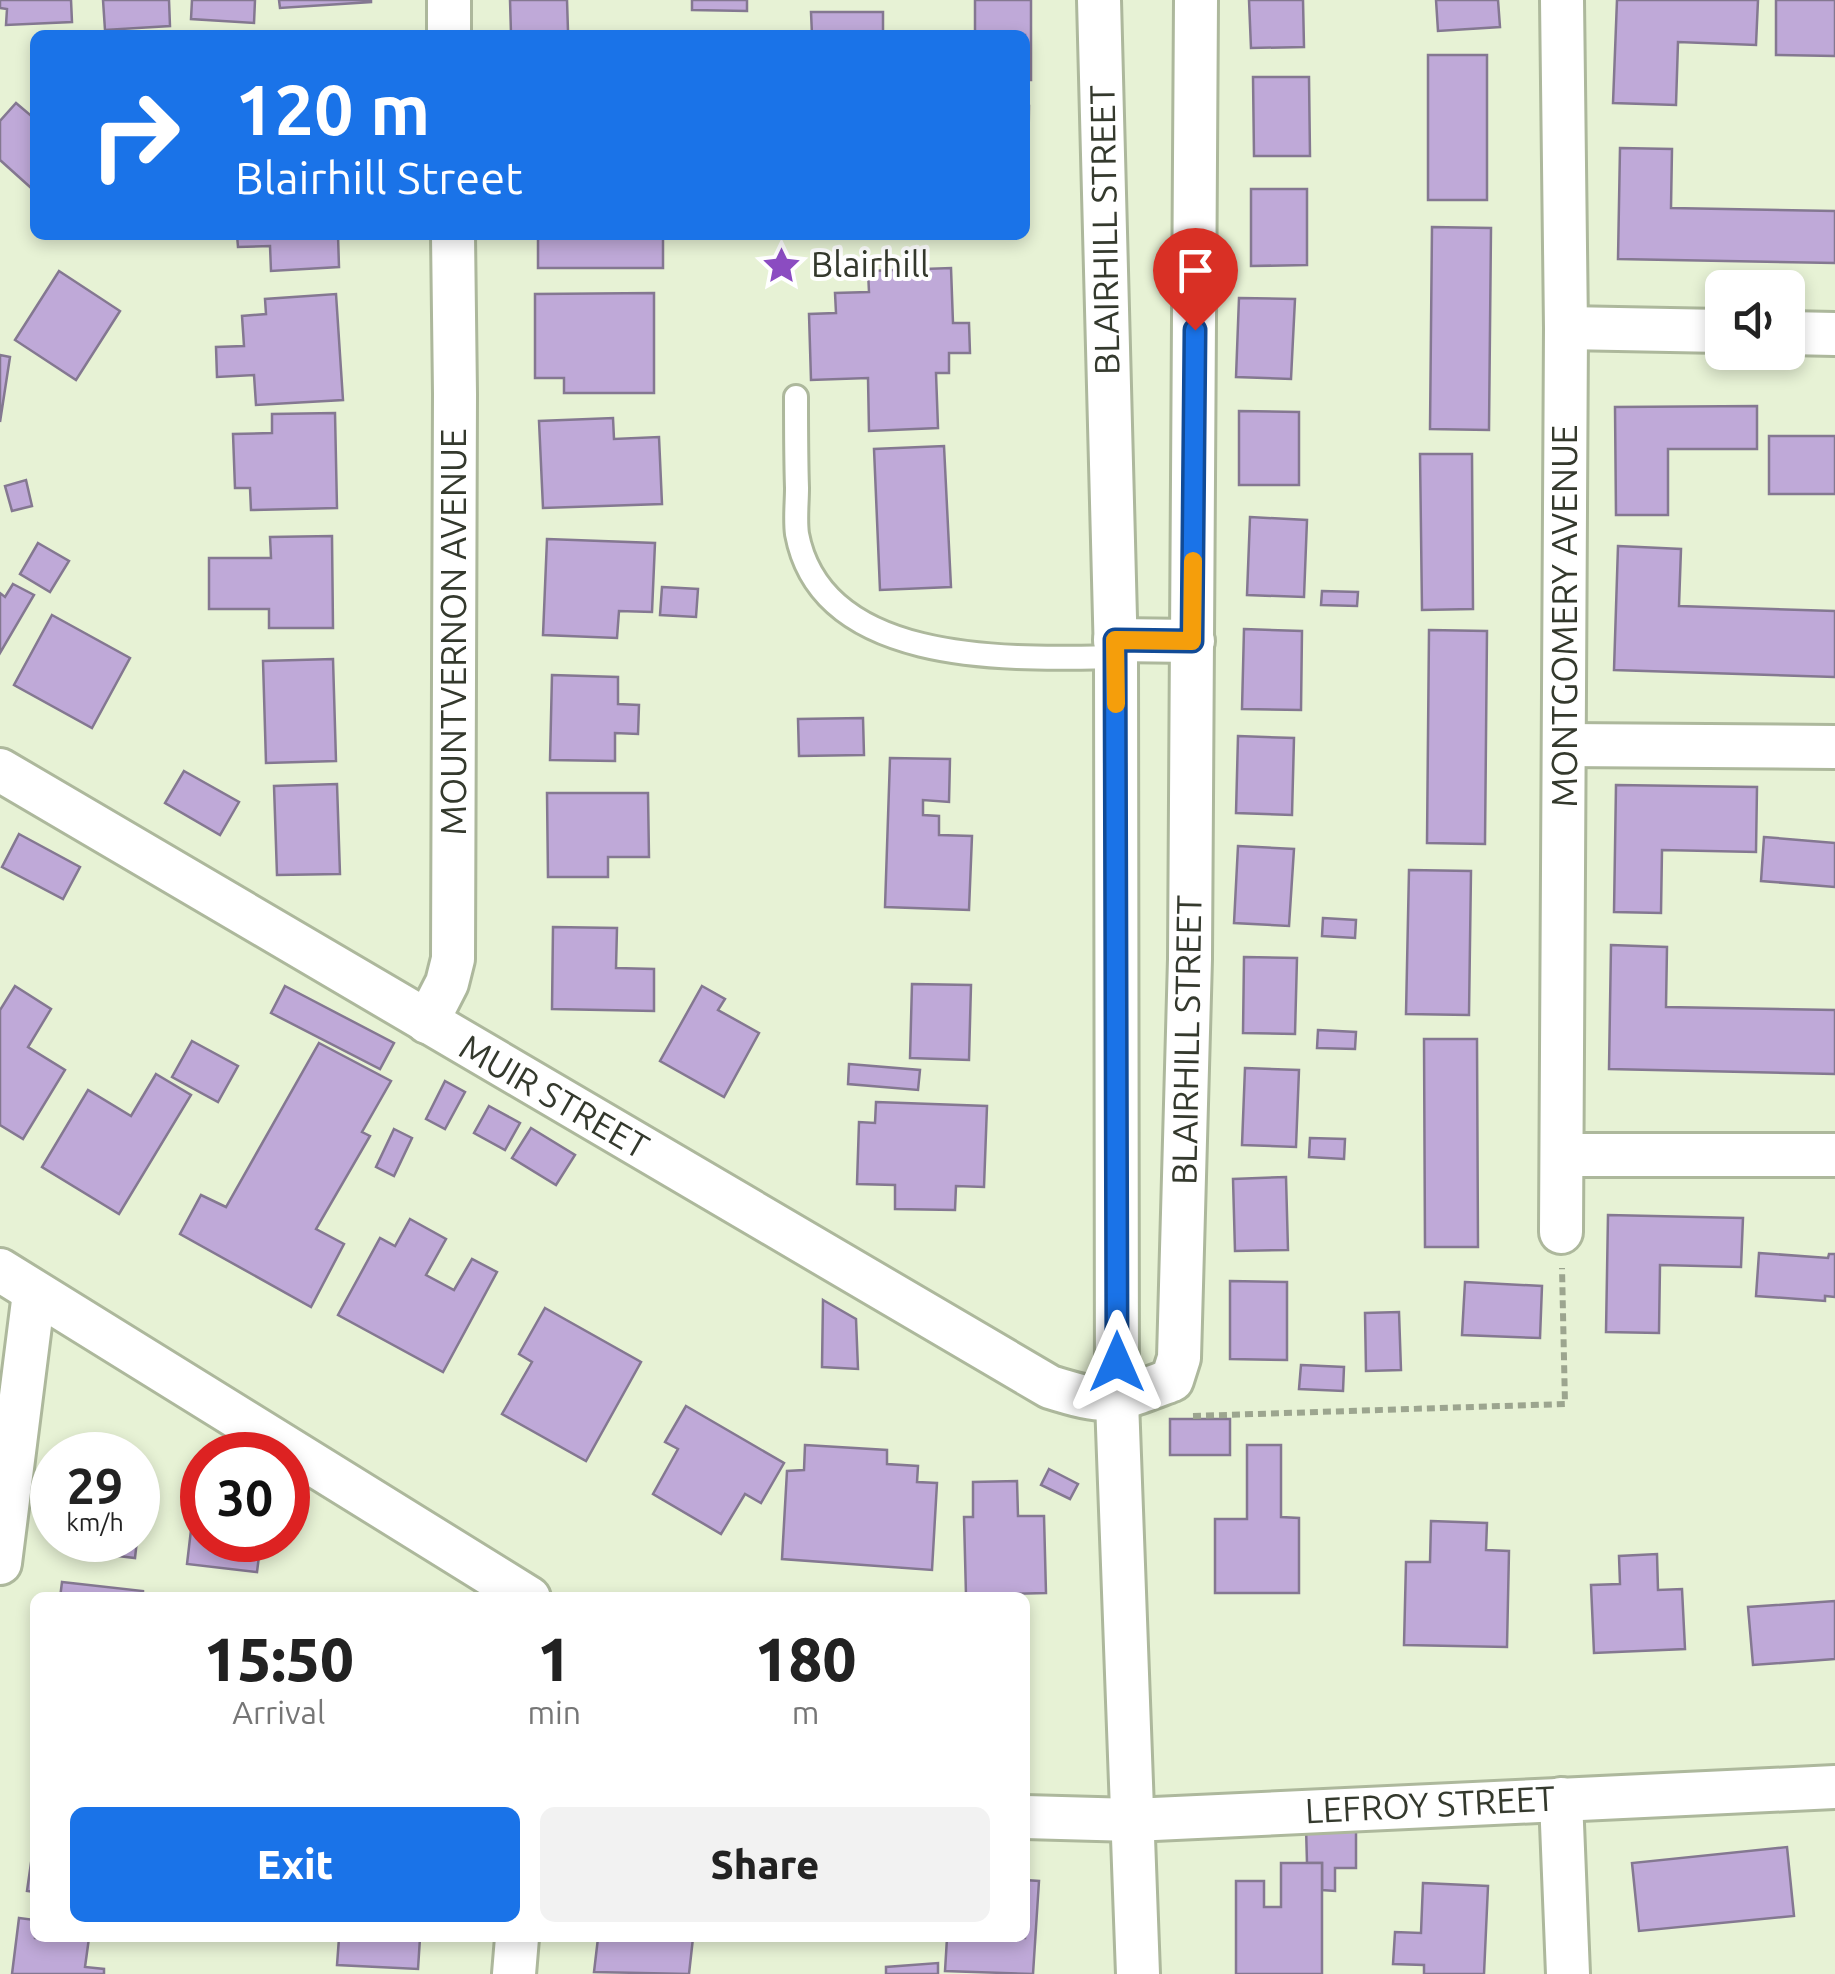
<!DOCTYPE html>
<html lang="en">
<head>
<meta charset="utf-8">
<style>
	body { margin:0; font-family:Ubuntu,sans-serif; background:#f2f2f2; color:#222; height:100vh; display:flex; flex-direction:column; font-size:38px; white-space:nowrap }
	* { box-sizing:border-box; margin:0 }
	p { font-size:32px; color:#767676 }
	.icon { flex:none; width:55px; height:55px; fill:none; stroke:currentColor; stroke-width:2; stroke-linecap:round; stroke-linejoin:round }
	.map { position:relative; flex:1; overflow:hidden }
	.panel { position:absolute; left:30px; top:1592px; width:1000px; height:350px; display:flex; flex-direction:column; background:#fff; border-radius:15px; box-shadow:0 5px 15px #0003 }
	.panel>* { flex:none }
	.top-card { position:absolute; left:30px; top:30px; width:1000px; height:210px; border-radius:15px; box-shadow:0 5px 15px #0003; background:#1a73e8; color:#fff; overflow:hidden }
	.fabs { position:absolute; left:1705px; top:270px; display:grid; gap:20px }
	.fabs a { display:grid; place-items:center; width:100px; height:100px; border-radius:15px; background:#fff; box-shadow:0 5px 15px #0003; font-size:50px }
	.speed { position:absolute; left:30px; top:1432px; display:flex; gap:20px; font-size:50px; font-weight:700; text-align:center }
	.speed>* { display:grid; place-content:center; width:130px; height:130px; border-radius:50%; background:#fff; box-shadow:0 5px 15px #0003; line-height:1 }
	.speed small { font-size:25px; font-weight:400 }
	.speed .limit { border:15px solid #d22; background:#fff; color:#111 }
	.pin { position:absolute; display:grid; place-items:center; width:85px; height:85px; color:#fff; margin:-102px -42px; border-radius:50% 50% 50% 0; rotate:-45deg; box-shadow:0 0 10px #0007 }
	.pin .icon { rotate:45deg }
	.me { position:absolute; width:110px; margin:-55px; rotate:0deg; stroke-linejoin:round; filter:drop-shadow(0 0 8px #0008) }
	.turn { display:flex; align-items:center; gap:35px; height:210px; padding:0 40px; font-size:45px }
	.turn .icon { width:130px; height:130px; stroke-width:2.5 }
	.turn b { display:block; font-size:70px; line-height:85px }
	.eta { display:flex; justify-content:space-evenly; align-items:center; height:170px; text-align:center }
	.eta b { font-size:60px; font-weight:800; line-height:70px }
	.button { display:flex; gap:20px; margin-top:auto; padding:20px 40px }
	.button a { flex:1; height:115px; border-radius:15px; background:#1a73e8; color:#fff; font-size:40px; font-weight:800; line-height:115px; text-align:center }
	.button a+a { background:#f2f2f2; color:#222 }
	.map>svg:first-child { display:block }
	.building { fill:#bfa9d8; stroke:#847891; stroke-width:2.5 }
	.lines { fill:none; stroke-linecap:round; stroke-linejoin:round }
	.service-casing { stroke:#adb89c; stroke-width:28 }
	.minor-casing { stroke:#adb89c; stroke-width:48 }
	.path { stroke:#9ca58f; stroke-width:6; stroke-dasharray:8 5; stroke-linecap:butt }
	.service { stroke:#fff; stroke-width:22 }
	.minor { stroke:#fff; stroke-width:42 }
	.route-casing { stroke:#114b97; stroke-width:25 }
	.route { stroke:#1a73e8; stroke-width:18 }
	.slow { stroke:#f59e0b; stroke-width:18 }
	.labels { text-anchor:middle; stroke-width:8; stroke-linejoin:round; paint-order:stroke }
	.street-label { font-size:35px; fill:#34392d; stroke:#fff }
	.poi-label { font-size:35px; fill:#34392d; stroke:#fff; text-anchor:start }
</style>
</head>
<body>
<div class="map">
<svg width="1835" height="1974" viewBox="0 0 1835 1974">
	<rect width="100%" height="100%" fill="#e7f2d5"/>
	<!-- building -->
	<g class="building">
		<polygon points="0,0 71,0 72,22 6,25 7,9 0,8"/>
		<polygon points="103,0 169,0 170,26 105,30"/>
		<polygon points="192,0 255,0 254,23 191,19"/>
		<polygon points="279,0 371,0 371,2 280,8"/>
		<polygon points="510,0 567,0 568,31 511,33"/>
		<polygon points="692,0 747,0 747,11 692,10"/>
		<polygon points="975,0 1031,0 1031,80 1025,80 1025,35 975,35"/>
		<polygon points="1249,0 1303,0 1304,47 1251,48"/>
		<polygon points="1436,0 1498,0 1500,27 1438,31"/>
		<polygon points="1617,0 1758,0 1756,45 1678,42 1676,105 1613,103"/>
		<polygon points="1776,0 1835,0 1835,56 1776,55"/>
		<polygon points="811,12 883,12 883,35 812,35"/>
		<rect x="1428" y="55" width="59" height="145"/>
		<polygon points="1253,77 1309,77 1310,156 1254,156"/>
		<polygon points="16,103 35,119 35,182 30,187 0,160 0,121"/>
		<polygon points="1025,106 1029,106 1028,175 1025,175"/>
		<polygon points="1620,148 1672,149 1671,208 1835,211 1835,263 1618,259"/>
		<polygon points="1251,189 1307,189 1307,265 1251,266"/>
		<polygon points="1432,227 1491,228 1489,430 1430,429"/>
		<polygon points="237,235 338,235 339,267 271,271 270,246 238,247"/>
		<rect x="538" y="235" width="125" height="33"/>
		<polygon points="951,268 953,323 969,323 970,353 949,353 949,373 936,373 938,428 869,431 868,378 811,380 809,314 836,313 835,293 869,292 868,271"/>
		<polygon points="59,271 120,311 76,380 15,340"/>
		<polygon points="654,293 654,393 564,393 564,378 535,378 535,294"/>
		<polygon points="336,294 343,400 256,405 254,375 217,377 216,347 244,346 242,316 266,314 265,299"/>
		<polygon points="1239,298 1295,299 1291,379 1236,377"/>
		<polygon points="0,355 10,357 0,422"/>
		<polygon points="1757,406 1757,449 1668,449 1668,515 1616,515 1615,407"/>
		<polygon points="1239,411 1299,412 1299,485 1239,485"/>
		<polygon points="335,413 337,508 251,510 250,488 235,488 233,434 272,433 272,414"/>
		<polygon points="613,418 614,439 659,437 662,504 543,508 539,421"/>
		<rect x="1769" y="436" width="66" height="58"/>
		<polygon points="944,446 951,587 880,590 874,449"/>
		<polygon points="1420,454 1472,454 1473,609 1422,610"/>
		<polygon points="26,480 32,506 12,511 5,486"/>
		<polygon points="1250,517 1307,520 1304,597 1247,595"/>
		<polygon points="332,536 333,628 269,628 269,609 209,609 209,558 271,558 270,537"/>
		<polygon points="547,539 655,543 652,612 619,611 617,638 543,635"/>
		<polygon points="38,543 69,561 50,592 20,574"/>
		<polygon points="1618,546 1681,549 1679,606 1835,611 1835,677 1614,670"/>
		<polygon points="13,584 34,595 0,653 0,593 5,597"/>
		<polygon points="662,587 698,589 696,617 660,615"/>
		<polygon points="1322,591 1358,592 1357,606 1321,605"/>
		<polygon points="52,615 130,658 92,728 14,685"/>
		<polygon points="1244,629 1302,631 1301,710 1242,709"/>
		<polygon points="1429,630 1487,631 1485,844 1427,843"/>
		<polygon points="333,659 336,761 266,763 263,661"/>
		<polygon points="552,675 618,677 618,704 639,705 638,734 615,733 615,761 550,760"/>
		<polygon points="863,718 864,755 799,756 798,719"/>
		<polygon points="1238,736 1294,738 1292,815 1236,813"/>
		<polygon points="890,758 950,759 949,802 923,800 923,815 939,816 939,835 972,836 969,910 885,907"/>
		<polygon points="184,771 239,802 220,835 165,803"/>
		<polygon points="337,784 340,874 277,875 274,786"/>
		<polygon points="1616,785 1757,787 1756,852 1662,850 1661,913 1614,912"/>
		<polygon points="547,793 648,793 649,857 608,857 608,877 548,877"/>
		<polygon points="19,834 80,867 63,899 2,867"/>
		<polygon points="1764,837 1835,843 1835,887 1761,881"/>
		<polygon points="1238,846 1294,849 1289,926 1234,923"/>
		<polygon points="1409,870 1471,871 1469,1015 1406,1014"/>
		<polygon points="1323,918 1356,920 1355,938 1322,936"/>
		<polygon points="553,927 617,928 616,968 654,969 654,1011 552,1009"/>
		<polygon points="1611,945 1667,947 1666,1007 1835,1010 1835,1074 1609,1069"/>
		<polygon points="1244,957 1297,958 1295,1034 1243,1033"/>
		<polygon points="912,984 971,985 969,1060 910,1058"/>
		<polygon points="15,986 51,1009 28,1047 65,1070 23,1139 0,1125 0,1010"/>
		<polygon points="285,986 394,1043 380,1069 271,1013"/>
		<polygon points="702,986 725,999 718,1010 759,1033 724,1097 660,1061"/>
		<polygon points="1318,1030 1356,1032 1355,1049 1317,1048"/>
		<polygon points="1424,1039 1477,1039 1478,1247 1425,1247"/>
		<polygon points="192,1041 238,1066 218,1102 172,1077"/>
		<polygon points="319,1043 391,1081 362,1132 370,1136 316,1229 344,1244 311,1307 180,1234 201,1195 226,1207"/>
		<polygon points="849,1064 920,1070 918,1090 848,1084"/>
		<polygon points="1245,1068 1299,1070 1296,1147 1242,1145"/>
		<polygon points="156,1074 191,1095 119,1214 42,1167 88,1090 131,1116"/>
		<polygon points="445,1081 465,1092 445,1129 426,1119"/>
		<polygon points="876,1102 987,1106 984,1187 956,1186 955,1210 895,1209 895,1185 857,1184 859,1122 875,1123"/>
		<polygon points="489,1106 520,1123 505,1150 474,1133"/>
		<polygon points="531,1128 575,1155 556,1185 512,1158"/>
		<polygon points="394,1129 412,1138 394,1176 376,1167"/>
		<polygon points="1310,1138 1345,1139 1344,1159 1309,1157"/>
		<polygon points="1286,1177 1288,1250 1235,1251 1233,1179"/>
		<polygon points="1608,1215 1743,1218 1741,1267 1660,1265 1659,1333 1606,1332"/>
		<polygon points="410,1219 446,1239 426,1275 454,1290 472,1259 497,1272 443,1372 338,1315 380,1238 395,1246"/>
		<polygon points="1759,1253 1828,1258 1829,1254 1835,1254 1835,1297 1825,1296 1825,1301 1756,1296"/>
		<polygon points="1230,1281 1287,1282 1287,1360 1230,1359"/>
		<polygon points="1465,1282 1542,1286 1540,1338 1462,1335"/>
		<polygon points="823,1300 856,1319 858,1369 822,1367"/>
		<polygon points="545,1308 641,1362 586,1461 502,1414 532,1362 519,1354"/>
		<polygon points="1399,1312 1401,1370 1366,1371 1365,1313"/>
		<polygon points="1301,1365 1344,1367 1343,1391 1299,1389"/>
		<polygon points="686,1406 784,1463 761,1503 745,1494 721,1534 653,1494 678,1449 665,1442"/>
		<rect x="1170" y="1419" width="60" height="36"/>
		<polygon points="805,1445 887,1450 887,1464 918,1466 917,1482 937,1483 932,1570 782,1559 787,1471 804,1470"/>
		<polygon points="1247,1445 1281,1445 1281,1517 1299,1518 1299,1593 1215,1593 1215,1519 1247,1519"/>
		<polygon points="1049,1469 1078,1484 1070,1499 1041,1485"/>
		<polygon points="197,1479 202,1480 202,1540 261,1540 257,1572 187,1564"/>
		<polygon points="138,1480 144,1480 138,1535"/>
		<polygon points="1017,1481 1018,1516 1044,1516 1046,1593 966,1595 964,1517 973,1517 973,1482"/>
		<polygon points="1431,1521 1487,1523 1486,1550 1509,1551 1507,1647 1404,1645 1406,1562 1430,1562"/>
		<polygon points="77,1540 137,1540 135,1558 76,1551"/>
		<polygon points="1657,1554 1658,1590 1682,1589 1685,1649 1594,1653 1591,1585 1620,1584 1619,1556"/>
		<polygon points="62,1582 143,1591 143,1598 60,1598"/>
		<polygon points="1835,1601 1835,1659 1753,1665 1748,1607"/>
		<polygon points="1356,1826 1356,1868 1335,1868 1335,1891 1322,1890 1322,1863 1307,1863 1306,1827"/>
		<polygon points="35,1835 35,1892 27,1891"/>
		<polygon points="1787,1847 1794,1916 1639,1931 1632,1863"/>
		<polygon points="1281,1863 1322,1863 1322,1974 1236,1974 1236,1881 1264,1881 1264,1907 1281,1907"/>
		<polygon points="1025,1880 1039,1881 1033,1974 945,1971 947,1938 1025,1938"/>
		<polygon points="1423,1883 1488,1886 1484,1974 1424,1974 1424,1965 1393,1964 1395,1932 1421,1933"/>
		<polygon points="19,1918 35,1920 35,1938 89,1938 85,1967 104,1969 104,1974 12,1974"/>
		<polygon points="339,1938 420,1938 418,1969 337,1965"/>
		<polygon points="598,1938 693,1938 689,1974 594,1972"/>
		<polygon points="938,1963 938,1974 886,1974 886,1967"/>
	</g>
	<g class="lines">
		<defs>
			<path id="service" d="M796 397C796 427 796 458 797 488 797 503 795 519 797 534 822 667 1012 659 1116 657"/>
			<g id="minor">
				<polyline points="449,0 449,35"/>
				<polyline points="1099,0 1116,657 1117,1401 1138,1974"/>
				<polyline points="1566,328 1722,331"/>
				<polyline points="1788,333 1835,334"/>
				<polyline points="1115,640 1193,641"/>
				<polyline points="1564,745 1835,747"/>
				<path d="M0 770 1050 1387C1111 1406 1113 1402 1172 1380L1179 1358 1190 959 1196 0"/>
				<polyline points="427,1022 447,983 453,959 455,394 453,235"/>
				<polyline points="1562,1155 1835,1155"/>
				<polyline points="1561,1232 1566,328 1562,0"/>
				<polyline points="0,1270 529,1598"/>
				<polyline points="0,1563 34,1293"/>
				<polyline points="1561,1799 1568,1974"/>
				<polyline points="1025,1817 1133,1820 1835,1787"/>
				<polyline points="514,1974 517,1938"/>
			</g>
		</defs>
		<!-- service casing -->
		<use href="#service" class="service-casing"/>
		<!-- minor casing -->
		<use href="#minor" class="minor-casing"/>
		<!-- path -->
		<polyline class="path" points="1193,1416 1565,1404 1562,1268"/>
		<!-- service -->
		<use href="#service" class="service"/>
		<!-- minor -->
		<use href="#minor" class="minor"/>
	</g>
	<g class="lines">
		<defs>
			<polyline id="route" points="1117,1362 1115,640 1192,641 1195,330"/>
		</defs>
		<!-- route casing -->
		<use href="#route" class="route-casing"/>
		<!-- route -->
		<use href="#route" class="route"/>
		<!-- slow -->
		<polyline class="slow" points="1116,704 1115,640 1192,641 1193,561"/>
	</g>
	<!-- icons -->
	<defs>
		<symbol id="sight-bare" viewBox="-9 -9 18 18"><path d="M0-6L1.8-2.2L6-1.7L2.9 1.2L3.7 5.4L0 3.3L-3.7 5.4L-2.9 1.2L-6-1.7L-1.8-2.2Z" fill="#8b4cc1" stroke="#fff" stroke-width="2.5" paint-order="stroke"/></symbol>
	</defs>
	<g fill-rule="evenodd">
		<use href="#sight-bare" x="754" y="238" width="55" height="55"/>
	</g>
	<g class="labels">
		<!-- street labels -->
		<g class="street-label">
			<text transform="translate(1105 230) rotate(-91)" y="12">BLAIRHILL STREET</text>
			<text transform="translate(1565 616) rotate(-90)" y="12">MONTGOMERY AVENUE</text>
			<text transform="translate(454 632) rotate(-90)" y="12">MOUNTVERNON AVENUE</text>
			<text transform="translate(1187 1040) rotate(-89)" y="12">BLAIRHILL STREET</text>
			<text transform="translate(554 1097) rotate(30)" y="12">MUIR STREET</text>
			<text transform="translate(1430 1805) rotate(-3)" y="12">LEFROY STREET</text>
		</g>
		<!-- poi labels -->
		<g class="poi-label">
			<text x="811" y="277">Blairhill</text>
		</g>
	</g>
</svg>
<div class="fabs">
<a><svg class="icon" aria-label="sound" viewBox="0 0 24 24"><path d="M4 9h4l5-4v14l-5-4H4zM17 9q2 3 0 6"/></svg></a>
</div>
<div class="speed"><div>29<small>km/h</small></div><div class="limit">30</div></div>
<div class="pin" style="left:1195px;top:330px;background:#d93025"><svg class="icon" aria-label="arrive" viewBox="0 0 24 24"><path d="M6 21V4h12l-3 4 3 4H6"/></svg></div>
<svg class="me" style="left:1117px;top:1362px" viewBox="-20 -20 40 40"><path d="M0-17L14 15 0 8-14 15z" fill="#1a73e8" stroke="#fff" stroke-width="4"/></svg>
<div class="top-card">
<div class="turn"><svg class="icon" aria-label="right" viewBox="0 0 24 24"><path d="M7 20v-9h11M14 6l5 5-5 5"/></svg><div><b>120 m</b>Blairhill Street</div></div>
</div>
<section class="panel">
<div class="eta">
<div><b>15:50</b><p>Arrival</p></div>
<div><b>1</b><p>min</p></div>
<div><b>180</b><p>m</p></div>
</div>
<div class="button"><a>Exit</a><a>Share</a></div>
</section>
</div>
</body>
</html>
